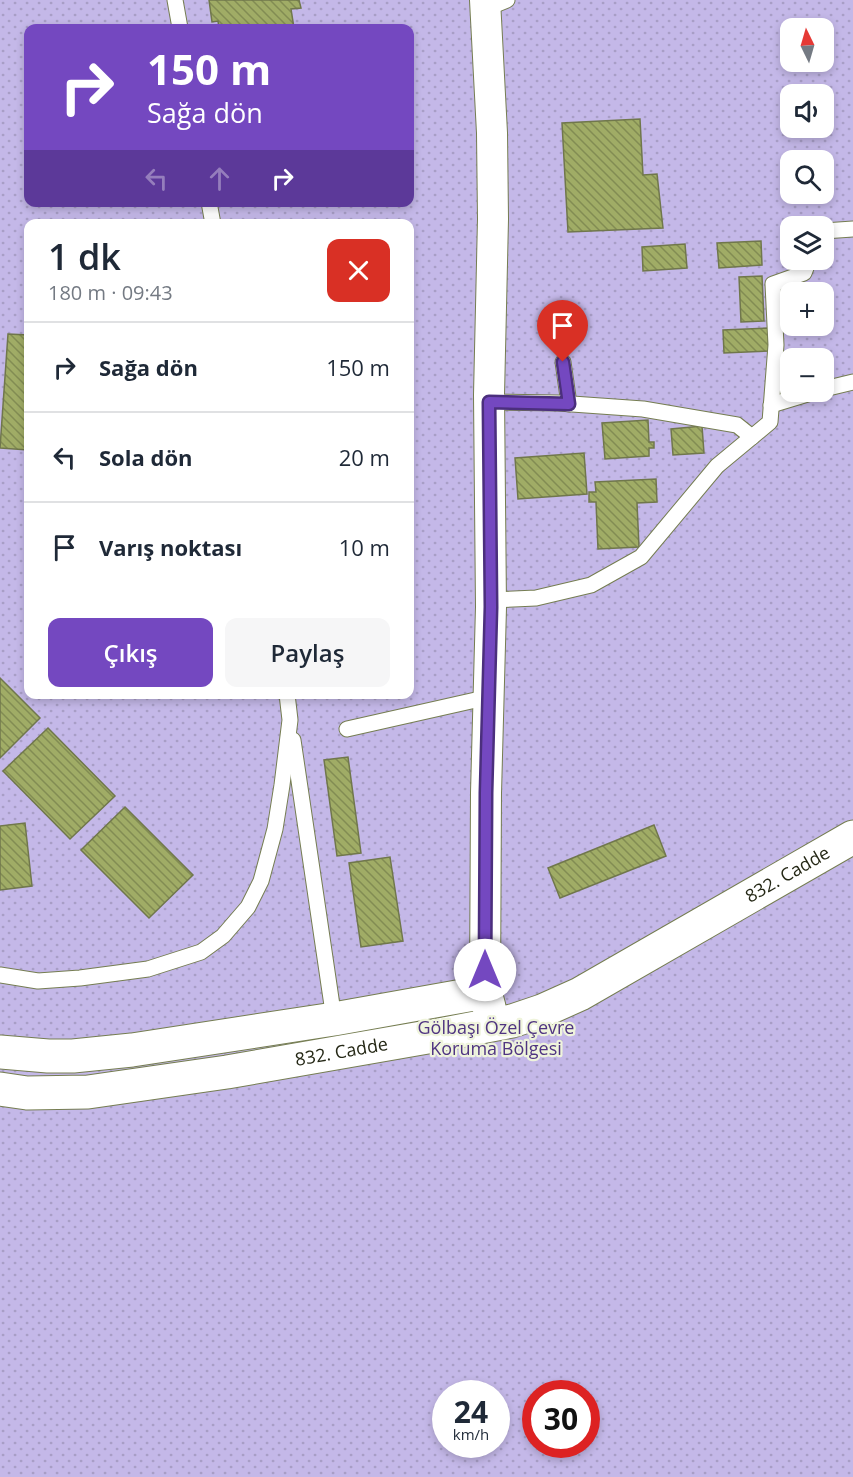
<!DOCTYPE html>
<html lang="tr">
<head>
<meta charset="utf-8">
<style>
	body { margin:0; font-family:"Open Sans",sans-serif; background:#f6f6f7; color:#1f2937; height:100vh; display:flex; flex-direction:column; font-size:22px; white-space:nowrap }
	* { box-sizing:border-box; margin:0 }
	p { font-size:20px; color:#747a83 }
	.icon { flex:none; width:33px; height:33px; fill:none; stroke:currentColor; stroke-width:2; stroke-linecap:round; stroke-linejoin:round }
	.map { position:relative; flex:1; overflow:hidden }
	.drawer { position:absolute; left:24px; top:219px; width:390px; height:480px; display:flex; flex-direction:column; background:#fff; border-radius:12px; box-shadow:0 3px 9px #0003 }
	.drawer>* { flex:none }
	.banner { position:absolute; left:24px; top:24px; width:390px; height:183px; border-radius:12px; box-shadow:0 3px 9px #0003; background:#7448c0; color:#fff; overflow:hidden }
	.needle { width:39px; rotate:355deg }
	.controls { position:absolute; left:780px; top:18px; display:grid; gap:12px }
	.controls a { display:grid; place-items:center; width:54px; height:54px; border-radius:12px; background:#fff; box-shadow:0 3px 9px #0003; font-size:30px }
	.speed { position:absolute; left:432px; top:1380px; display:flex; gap:12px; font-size:30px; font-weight:700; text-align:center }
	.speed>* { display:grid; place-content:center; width:78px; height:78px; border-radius:50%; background:#fff; box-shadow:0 3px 9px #0003; line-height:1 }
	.speed small { font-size:15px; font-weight:400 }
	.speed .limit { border:9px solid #d22; background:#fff; color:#111 }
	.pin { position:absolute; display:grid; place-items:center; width:51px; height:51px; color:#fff; margin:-62px -26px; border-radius:50% 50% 50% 0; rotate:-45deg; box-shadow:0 0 6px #0007 }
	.pin .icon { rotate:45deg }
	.me { position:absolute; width:66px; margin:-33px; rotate:0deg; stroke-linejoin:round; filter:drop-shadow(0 0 4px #0008) }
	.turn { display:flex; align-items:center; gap:21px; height:126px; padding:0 24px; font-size:27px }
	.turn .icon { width:78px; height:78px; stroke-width:2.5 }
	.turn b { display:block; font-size:42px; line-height:51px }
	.lanes { display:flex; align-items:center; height:57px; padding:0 24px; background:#0003; justify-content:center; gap:30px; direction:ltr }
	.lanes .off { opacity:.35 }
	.round { display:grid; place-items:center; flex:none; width:63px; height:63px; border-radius:12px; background:#f6f6f7 }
	.summary { display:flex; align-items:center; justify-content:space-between; height:102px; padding:0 24px }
	h1 { font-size:36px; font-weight:600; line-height:45px }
	.button { display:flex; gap:12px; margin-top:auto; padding:12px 24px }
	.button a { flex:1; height:69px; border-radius:12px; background:#7448c0; color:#fff; font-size:24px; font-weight:600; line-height:69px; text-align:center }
	.button a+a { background:#f6f6f7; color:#1f2937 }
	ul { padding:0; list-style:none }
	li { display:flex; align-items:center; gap:18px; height:90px; padding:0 24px; border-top:2px solid #e0e1e3 }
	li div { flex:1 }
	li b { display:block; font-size:22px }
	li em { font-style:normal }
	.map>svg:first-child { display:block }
	.park { fill:url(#park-dots); fill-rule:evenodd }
	.building { fill:url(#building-back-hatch); stroke:#70774c; stroke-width:1.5 }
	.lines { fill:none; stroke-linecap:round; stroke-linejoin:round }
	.service-casing { stroke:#757d51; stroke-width:17 }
	.minor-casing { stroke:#757d51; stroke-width:32 }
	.tertiary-casing { stroke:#757d51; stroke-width:35 }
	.service { stroke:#fff; stroke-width:15 }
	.minor { stroke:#fff; stroke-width:30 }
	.tertiary { stroke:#fff; stroke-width:33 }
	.route-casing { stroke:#4b2f7d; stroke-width:15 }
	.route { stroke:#7448c0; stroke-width:10 }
	.labels { text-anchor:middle; stroke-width:4.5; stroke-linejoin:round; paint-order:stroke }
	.street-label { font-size:18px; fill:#252816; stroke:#eff4dc }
	.park-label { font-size:18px; fill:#4f3481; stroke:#eff4dc }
</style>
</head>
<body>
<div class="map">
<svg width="853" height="1477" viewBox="0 0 853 1477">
	<defs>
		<pattern id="park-dots" width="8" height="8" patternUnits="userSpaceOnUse" patternTransform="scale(1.5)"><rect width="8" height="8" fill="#c4b8e8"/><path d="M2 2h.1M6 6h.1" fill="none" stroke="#a89ec6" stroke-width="1.8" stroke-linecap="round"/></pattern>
		<pattern id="building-back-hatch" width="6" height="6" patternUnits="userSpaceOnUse" patternTransform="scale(1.5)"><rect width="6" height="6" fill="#a0ac66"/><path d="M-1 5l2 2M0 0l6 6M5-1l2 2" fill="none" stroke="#828c53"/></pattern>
	</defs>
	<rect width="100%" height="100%" fill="#cdd6a6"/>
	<!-- park -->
	<path class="park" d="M0 0H853V1477H0ZM28 28H410V202H28ZM790 28H824V62H790ZM790 94H824V128H790ZM790 160H824V194H790ZM28 224H410V694H28ZM790 226H824V260H790ZM790 292H824V326H790ZM790 358H824V392H790ZM446 1394H496V1444H446ZM536 1394H586V1444H536Z"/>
	<!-- building -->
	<g class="building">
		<polygon points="209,0 299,0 301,8 291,9 294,28 219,28 218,21 212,22"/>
		<polygon points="640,119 643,175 657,174 663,228 568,232 562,123"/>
		<polygon points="761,241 762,265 719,268 717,243"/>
		<polygon points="685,244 687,268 643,271 642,247"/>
		<polygon points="762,276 764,321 741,322 739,277"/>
		<polygon points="768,328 769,351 724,353 723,330"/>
		<polygon points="8,334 28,335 28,450 0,448"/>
		<polygon points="648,420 649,442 654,442 654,448 649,448 649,456 605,459 602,423"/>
		<polygon points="702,426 704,453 673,455 671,429"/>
		<polygon points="584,453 587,494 518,499 515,458"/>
		<polygon points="656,479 657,502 637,503 639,547 598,549 596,502 589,502 589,492 596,492 595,482"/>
		<polygon points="0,678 40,718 0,758"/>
		<polygon points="48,728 115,796 70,839 3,771"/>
		<polygon points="348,757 361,853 337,856 324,760"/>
		<polygon points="125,807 193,875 149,918 81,850"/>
		<polygon points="25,823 32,886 0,890 0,826"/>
		<polygon points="654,825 666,856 560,898 548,868"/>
		<polygon points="390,857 403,941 361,947 349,863"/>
	</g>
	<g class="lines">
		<defs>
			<g id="service">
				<polyline points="175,0 180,28"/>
				<polyline points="485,9 507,0"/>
				<polyline points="209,202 213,224"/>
				<polyline points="824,231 853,229"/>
				<polyline points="563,362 569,404"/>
				<polyline points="824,389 853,382"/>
				<polyline points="489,402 558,403 643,409 737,425 752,437"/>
				<polyline points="771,405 814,392"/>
				<polyline points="491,600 536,598 591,585 641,557 717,466 770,422 776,345 773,284 804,273 809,260"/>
				<polyline points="347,729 489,697"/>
				<polyline points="293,740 334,1019"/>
				<polyline points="0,975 38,981 80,978 148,969 201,952 223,936 248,907 261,881 275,829 282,785 290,720 287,694"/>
			</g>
			<polyline id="minor" points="485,0 492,133 493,219 489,395 491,607 486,793 485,992"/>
			<g id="tertiary">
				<polyline points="0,1052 48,1056 73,1056 132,1050 334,1019 485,992 489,1007"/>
				<path id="s1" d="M0 1089 27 1093 88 1092 227 1072 439 1035 512 1021 542 1011 580 994 853 837"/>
			</g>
		</defs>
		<!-- service casing -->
		<use href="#service" class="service-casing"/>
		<!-- minor casing -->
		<use href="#minor" class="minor-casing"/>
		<!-- tertiary casing -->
		<use href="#tertiary" class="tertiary-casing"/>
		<!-- service -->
		<use href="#service" class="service"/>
		<!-- minor -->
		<use href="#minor" class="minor"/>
		<!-- tertiary -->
		<use href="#tertiary" class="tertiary"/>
	</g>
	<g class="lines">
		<defs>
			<polyline id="route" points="485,970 486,793 491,607 489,402 569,404 563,362"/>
		</defs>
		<!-- route casing -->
		<use href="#route" class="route-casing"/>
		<!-- route -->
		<use href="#route" class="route"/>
	</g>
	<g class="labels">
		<!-- street labels -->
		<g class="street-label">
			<text dy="6" stroke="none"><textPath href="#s1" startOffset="831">832. Cadde</textPath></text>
			<text dy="6" stroke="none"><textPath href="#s1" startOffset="345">832. Cadde</textPath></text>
		</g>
		<!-- park labels -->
		<g class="park-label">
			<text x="496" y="1034">Gölbaşı Özel Çevre<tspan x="496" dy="21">Koruma Bölgesi</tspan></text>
		</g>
	</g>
</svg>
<div class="controls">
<a><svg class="needle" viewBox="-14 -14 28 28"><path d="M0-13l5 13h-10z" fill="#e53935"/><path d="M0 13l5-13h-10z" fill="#747a83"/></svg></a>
<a><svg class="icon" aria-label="sound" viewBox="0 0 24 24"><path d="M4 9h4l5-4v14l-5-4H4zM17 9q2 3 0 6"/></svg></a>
<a><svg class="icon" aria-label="search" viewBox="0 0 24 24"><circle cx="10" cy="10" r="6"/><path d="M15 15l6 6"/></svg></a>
<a><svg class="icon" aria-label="layers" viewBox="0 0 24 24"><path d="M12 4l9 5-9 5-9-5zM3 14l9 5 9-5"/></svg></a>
<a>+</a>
<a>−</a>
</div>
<div class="speed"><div>24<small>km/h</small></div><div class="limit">30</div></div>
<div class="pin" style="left:563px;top:362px;background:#d93025"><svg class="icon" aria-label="arrive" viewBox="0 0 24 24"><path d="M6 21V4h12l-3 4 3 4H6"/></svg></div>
<svg class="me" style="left:485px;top:970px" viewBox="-20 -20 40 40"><circle r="19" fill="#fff"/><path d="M0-13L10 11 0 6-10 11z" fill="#7448c0"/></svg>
<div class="banner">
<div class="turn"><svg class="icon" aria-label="right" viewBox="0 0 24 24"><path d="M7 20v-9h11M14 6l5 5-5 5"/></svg><div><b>150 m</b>Sağa dön</div></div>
<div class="lanes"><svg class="icon off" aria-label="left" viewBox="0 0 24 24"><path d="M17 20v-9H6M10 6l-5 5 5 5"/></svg><svg class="icon off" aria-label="ahead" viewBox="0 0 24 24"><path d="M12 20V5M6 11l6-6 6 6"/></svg><svg class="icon" aria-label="right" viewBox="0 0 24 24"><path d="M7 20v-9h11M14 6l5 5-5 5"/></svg></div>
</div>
<section class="drawer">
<div class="summary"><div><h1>1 dk</h1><p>180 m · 09:43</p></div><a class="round" style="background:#d93025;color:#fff"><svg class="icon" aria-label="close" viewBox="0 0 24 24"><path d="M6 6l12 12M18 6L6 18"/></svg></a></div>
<ul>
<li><svg class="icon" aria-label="right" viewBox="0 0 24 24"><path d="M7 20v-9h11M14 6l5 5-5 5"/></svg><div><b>Sağa dön</b></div><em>150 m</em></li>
<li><svg class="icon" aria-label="left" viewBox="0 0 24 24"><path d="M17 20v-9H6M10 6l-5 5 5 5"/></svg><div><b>Sola dön</b></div><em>20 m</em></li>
<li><svg class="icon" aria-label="arrive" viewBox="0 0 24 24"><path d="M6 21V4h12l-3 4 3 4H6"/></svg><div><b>Varış noktası</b></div><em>10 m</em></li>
</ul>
<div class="button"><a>Çıkış</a><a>Paylaş</a></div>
</section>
</div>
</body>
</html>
